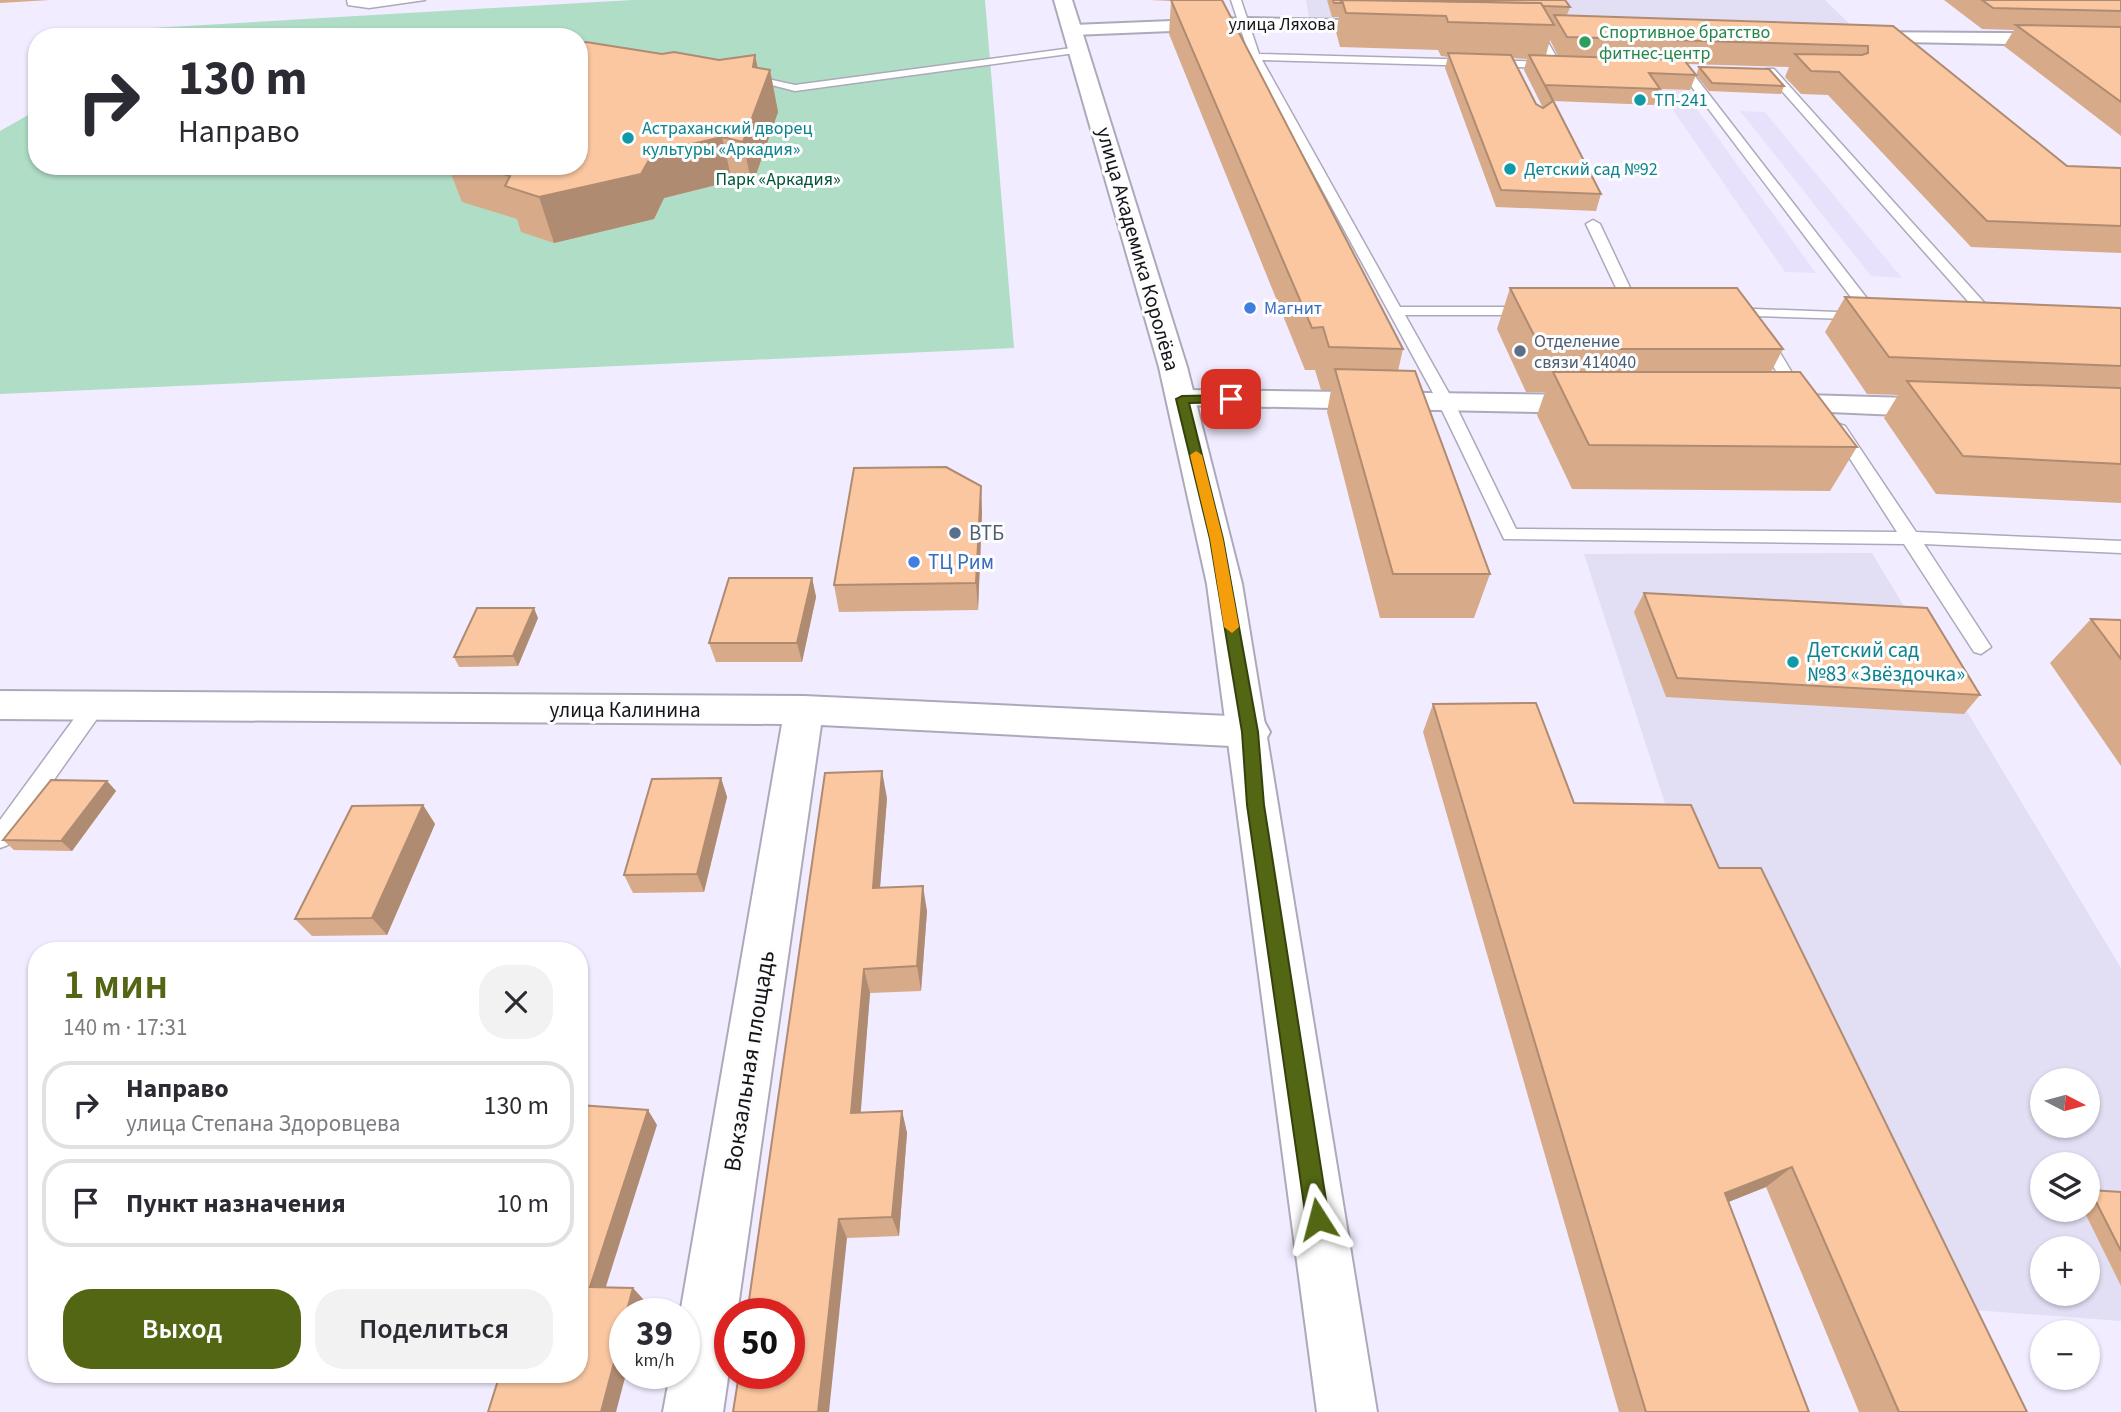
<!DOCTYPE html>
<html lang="ru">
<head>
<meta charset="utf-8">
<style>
	body { margin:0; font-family:"Source Sans 3",sans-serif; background:#f2f2f3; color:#2b2b33; height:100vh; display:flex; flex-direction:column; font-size:26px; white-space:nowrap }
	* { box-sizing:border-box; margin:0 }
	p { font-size:23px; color:#7c7c81 }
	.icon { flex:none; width:38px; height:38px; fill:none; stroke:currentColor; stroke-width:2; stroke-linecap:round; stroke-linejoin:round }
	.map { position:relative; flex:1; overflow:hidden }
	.sheet { position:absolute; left:28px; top:942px; width:560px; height:441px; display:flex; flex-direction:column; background:#fff; border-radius:28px; box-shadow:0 2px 5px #0004 }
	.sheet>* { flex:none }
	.guide { position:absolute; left:28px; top:28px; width:560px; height:147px; border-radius:28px; box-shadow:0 2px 5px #0004; background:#fff; color:#2b2b33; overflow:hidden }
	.needle { width:46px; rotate:96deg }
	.fabs { position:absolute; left:2030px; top:1068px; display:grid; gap:14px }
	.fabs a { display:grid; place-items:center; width:70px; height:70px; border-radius:50%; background:#fff; box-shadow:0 2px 5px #0004; font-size:35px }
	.speed { position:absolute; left:609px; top:1298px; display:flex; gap:14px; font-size:35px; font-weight:700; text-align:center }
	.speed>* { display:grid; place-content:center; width:91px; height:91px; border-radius:50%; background:#fff; box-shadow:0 2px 5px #0004; line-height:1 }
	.speed small { font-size:18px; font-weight:400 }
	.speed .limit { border:10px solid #d22; background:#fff; color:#111 }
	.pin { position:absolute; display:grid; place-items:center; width:60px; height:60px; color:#fff; margin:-30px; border-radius:14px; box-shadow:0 4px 10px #0006 }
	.me { position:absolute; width:77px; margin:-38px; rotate:351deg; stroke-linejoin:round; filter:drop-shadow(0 0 5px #0008) }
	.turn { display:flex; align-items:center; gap:24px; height:147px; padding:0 35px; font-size:32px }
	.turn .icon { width:91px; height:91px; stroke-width:2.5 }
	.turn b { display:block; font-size:49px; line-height:60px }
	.round { display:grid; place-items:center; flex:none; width:74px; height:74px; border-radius:28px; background:#f2f2f3 }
	.headline { display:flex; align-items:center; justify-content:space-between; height:119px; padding:0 35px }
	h1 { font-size:42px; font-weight:600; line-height:52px; color:#526613 }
	.primary-button { display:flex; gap:14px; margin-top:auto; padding:14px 35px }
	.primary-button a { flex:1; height:80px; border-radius:28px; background:#526613; color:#fff; font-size:28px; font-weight:600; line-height:80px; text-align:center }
	.primary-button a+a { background:#f2f2f3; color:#2b2b33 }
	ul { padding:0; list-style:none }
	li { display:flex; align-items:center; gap:21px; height:88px; margin:0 14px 10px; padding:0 21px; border:4px solid #e1e1e2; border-radius:28px }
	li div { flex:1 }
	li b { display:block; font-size:26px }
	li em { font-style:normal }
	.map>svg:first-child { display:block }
	.built { fill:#e8e1fb }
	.education { fill:#e2def4; fill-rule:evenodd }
	.green { fill:#b0ddc6 }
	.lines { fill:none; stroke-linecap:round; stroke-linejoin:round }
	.service-casing { stroke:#ada9ba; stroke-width:3 }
	.minor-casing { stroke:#ada9ba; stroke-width:4 }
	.secondary-casing { stroke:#ada9ba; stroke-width:4 }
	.service { fill:#fff; fill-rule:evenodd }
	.minor { fill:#fff; fill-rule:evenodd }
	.secondary { fill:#fff; fill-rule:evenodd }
	.wall { fill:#d7ab8a; fill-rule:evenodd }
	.shaded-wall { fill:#af8b71 }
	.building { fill:#fac7a1; stroke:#af8b71; stroke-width:2 }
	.route { fill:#526613; stroke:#35420c; stroke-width:2 }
	.slow { fill:#f59e0b }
	.leisure-dot { fill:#2e9e5b; stroke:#fdfdfd; stroke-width:2.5 }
	.culture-dot { fill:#0f9aa8; stroke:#fdfdfd; stroke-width:2.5 }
	.shop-dot { fill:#3f7fe0; stroke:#fdfdfd; stroke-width:2.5 }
	.service-dot { fill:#5c6f8a; stroke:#fdfdfd; stroke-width:2.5 }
	.labels { text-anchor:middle; stroke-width:6; stroke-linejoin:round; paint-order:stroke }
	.far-street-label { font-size:18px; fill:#16141a; stroke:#fdfdfd }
	.far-leisure-label { font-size:18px; fill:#27864d; stroke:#fdfdfd; text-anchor:start }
	.far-culture-label { font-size:18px; fill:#0d838f; stroke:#fdfdfd; text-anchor:start }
	.far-park-label { font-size:18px; fill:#005438; stroke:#fdfdfd }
	.far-shop-label { font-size:18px; fill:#366cbe; stroke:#fdfdfd; text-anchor:start }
	.far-service-label { font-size:18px; fill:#4e5e75; stroke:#fdfdfd; text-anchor:start }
	.street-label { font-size:21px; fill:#16141a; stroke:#fdfdfd }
	.service-label { font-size:21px; fill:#4e5e75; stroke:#fdfdfd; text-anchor:start }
	.shop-label { font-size:21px; fill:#366cbe; stroke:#fdfdfd; text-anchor:start }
	.culture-label { font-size:21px; fill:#0d838f; stroke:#fdfdfd; text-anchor:start }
	.near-street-label { font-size:24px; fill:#16141a; stroke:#fdfdfd }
</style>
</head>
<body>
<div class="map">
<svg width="2121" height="1412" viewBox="0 0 2121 1412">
	<rect width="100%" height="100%" fill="#f1ecff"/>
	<!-- built -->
	<g class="built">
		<polygon points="1659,90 1683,90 1816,273 1785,272"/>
		<polygon points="1740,111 1765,112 1902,278 1871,276"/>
	</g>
	<!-- education -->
	<g class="education">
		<polygon points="1306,0 1825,0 1859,33 1309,19"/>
		<path d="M1872 553 2121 968V1321L1933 1307 1674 831 1584 554ZM2042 1080H2088V1125H2042ZM2042 1164H2088V1209H2042ZM2042 1248H2088V1293H2042Z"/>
	</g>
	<!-- green -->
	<polygon class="green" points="632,0 985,0 1014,348 0,394 0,131 37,110 37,166 579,166 579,37 126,37 134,29"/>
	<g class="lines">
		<defs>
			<g id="service">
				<polygon points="347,0 425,0 369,8 348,5"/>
				<polygon points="1231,0 1241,0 1259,54 1549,62 1530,28 1535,25 1540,28 1561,65 1556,68 1262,60 1400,307 1531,307 1538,311 1531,315 1405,315 1455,404 1516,529 1897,532 1831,429 1839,424 1845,426 1916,532 2121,541 2121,553 1924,544 1991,647 1981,654 1974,652 1904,544 1504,539 1439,404 1250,57"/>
				<polygon points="1079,47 1083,48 1083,52 795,91 744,78 749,75 795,85"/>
				<polygon points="1679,66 1687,66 1879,314 1879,320 1723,315 1723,309 1728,308 1863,313 1679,70"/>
				<polygon points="1766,69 1774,69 1999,319 1999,325 1989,325 1766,73"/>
				<polygon points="1593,220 1600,224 1641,311 1639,314 1629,314 1627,311 1586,224"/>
				<polygon points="1764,334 1771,338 1805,394 1803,397 1791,397 1789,394 1757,338"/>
				<polygon points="94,699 101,701 105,707 101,713 8,845 0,848 0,820 87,701"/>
			</g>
			<g id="minor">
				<polygon points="1246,18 1389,21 1398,26 1389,31 1246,28 1073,35 1064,30 1073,25"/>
				<polygon points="1855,32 2121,34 2121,46 1849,41 1846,37"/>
				<polygon points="1182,390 1594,395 1604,398 1609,404 1604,410 1594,413 1172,405 1167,399 1172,393"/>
				<polygon points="1773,394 1944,399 1954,402 1959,408 1954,414 1944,417 1763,409 1758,403 1763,397"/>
				<polygon points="0,691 804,696 1250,717 1264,721 1270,732 1264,743 1250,747 821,725 737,1314 730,1314 730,1364 723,1412 663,1412 670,1374 684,1374 684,1314 680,1314 782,724 0,719"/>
			</g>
			<polygon id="secondary" points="1054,0 1072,0 1081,28 1187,367 1242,584 1377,1412 1317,1412 1207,584 1159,367"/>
		</defs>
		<!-- service casing -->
		<use href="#service" class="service-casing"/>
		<!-- minor casing -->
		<use href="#minor" class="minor-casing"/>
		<!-- secondary casing -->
		<use href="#secondary" class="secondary-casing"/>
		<!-- service -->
		<use href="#service" class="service"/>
		<!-- minor -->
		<use href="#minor" class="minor"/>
		<!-- secondary -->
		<use href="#secondary" class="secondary"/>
	</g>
	<!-- wall -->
	<g class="wall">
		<polygon points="0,0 50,0 0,3"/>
		<polygon points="1150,0 1222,0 1403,349 1398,371 1490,574 1474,618 1380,618 1327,412 1331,390 1321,390 1315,370 1305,370 1169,34 1171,1"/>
		<path d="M1327 0H1565L1570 7 1567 15 1893 26 2067 166 2121 168V253L1971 247 1828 95 1801 94 1785 77 1789 67 1687 64 1696 75 1690 90 1659 89 1654 105 1553 101 1601 194 1596 211 1496 207 1445 68 1448 57 1441 56 1438 50 1340 47 1336 32 1339 17H1332ZM1550 40 1558 56 1546 55ZM1513 58 1527 59 1524 70 1543 108 1536 104Z"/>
		<polygon points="1944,0 2121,0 2121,136 2004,46 2014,30 1982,29"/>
		<polygon points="662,54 719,60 755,55 758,68 770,70 778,112 752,186 732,181 664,198 654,219 554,243 521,232 517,219 462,202 448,166 579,166"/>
		<polygon points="1699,67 1784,86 1781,94 1709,91 1696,75"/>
		<polygon points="1510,288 1783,349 1771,372 1857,447 1830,491 1572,489 1537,415 1545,392 1526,392 1497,329"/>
		<polygon points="1845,297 2121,308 2121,503 1936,494 1884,418 1898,395 1867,394 1825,332"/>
		<polygon points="981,486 982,513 978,610 839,612 834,585"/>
		<polygon points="812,578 816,597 802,662 716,662 709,643"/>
		<polygon points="1644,593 1980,695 1964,714 1666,697 1634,612"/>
		<polygon points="538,618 518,666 459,667 454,657"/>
		<polygon points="2091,619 2121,620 2121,766 2050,663"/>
		<polygon points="1433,704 1574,803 1719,868 2027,1412 1859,1412 1766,1187 1728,1202 1809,1412 1619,1412 1423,732"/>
		<polygon points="721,778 727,797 704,892 633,893 624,875"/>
		<polygon points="107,781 116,791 72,851 14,850 3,840"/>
		<polygon points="887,798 880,887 927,911 921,991 870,993 860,1113 902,1111 907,1133 899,1236 847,1238 733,1412"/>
		<polygon points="423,805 435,824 387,935 312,936 295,919"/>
		<polygon points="2090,1190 2121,1192 2121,1286 2083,1209 2088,1209 2088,1191"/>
	</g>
	<!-- shaded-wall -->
	<g class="shaded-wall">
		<polygon points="755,55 762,92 770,70 778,112 752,186 743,142"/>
		<polygon points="722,137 732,181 664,198 654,219 554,243 539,197 653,153"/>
		<polygon points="981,486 982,513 978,610 976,583"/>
		<polygon points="812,578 816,597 802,662 797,643"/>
		<polygon points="534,608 538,618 518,666 513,656"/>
		<polygon points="882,771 887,798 878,913 873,888"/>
		<polygon points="721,778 727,797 704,892 697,874"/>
		<polygon points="107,781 116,791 72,851 61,841"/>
		<polygon points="423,805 435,824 387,935 372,918"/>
		<polygon points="923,886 927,911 921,991 917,966"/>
		<polygon points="864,969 870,993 859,1135 851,1113"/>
		<polygon points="648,1110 657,1125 602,1299 590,1287"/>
		<polygon points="902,1111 907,1133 899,1236 892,1217"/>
		<polygon points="1792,1167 1766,1187 1701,1213 1725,1193"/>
		<polygon points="839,1219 847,1238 829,1412 818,1412"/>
		<polygon points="633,1288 644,1300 641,1314 626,1314"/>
		<polygon points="625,1321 625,1374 626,1374 616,1412 601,1412"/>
	</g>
	<!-- building -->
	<g class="building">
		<polygon points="1171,0 1222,0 1403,349 1329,347 1323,327 1312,328"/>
		<polygon points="1333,0 1341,0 1341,3 1334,3"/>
		<polygon points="1342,0 1541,3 1554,25 1448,22 1446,16 1346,13"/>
		<polygon points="1390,0 1565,0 1570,7 1543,6 1541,3"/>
		<polygon points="1982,0 2121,0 2121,11 1993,8"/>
		<polygon points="1554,15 1893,26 2067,166 2121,168 2121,226 1987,221 1839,72 1811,71 1795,54 1862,55 1868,53 1868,46 1567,37"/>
		<polygon points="2016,25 2121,27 2121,102"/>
		<polygon points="586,42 662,54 674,52 719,60 755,55 753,67 770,70 743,142 722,137 653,153 641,174 539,197 505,186 510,176 476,166 579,166 579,44"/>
		<polygon points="1448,53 1511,55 1536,104 1543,108 1553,101 1529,55 1684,60 1696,75 1649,73 1660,89 1545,85 1601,194 1501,190"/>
		<polygon points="1699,67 1769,69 1784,86 1712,83"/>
		<polygon points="1510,288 1737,288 1783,349 1541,349"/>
		<polygon points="1845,297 2121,308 2121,366 1889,357"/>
		<polygon points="1335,369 1415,371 1490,574 1393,574"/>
		<polygon points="1553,372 1800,372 1857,447 1589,445"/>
		<polygon points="1907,381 2121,388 2121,464 1963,456"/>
		<polygon points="946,467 981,486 976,583 834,585 854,468"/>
		<polygon points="729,578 812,578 797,643 709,643"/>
		<polygon points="1644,593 1927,608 1980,695 1677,678"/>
		<polygon points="477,608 534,608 513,656 454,657"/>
		<polygon points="2091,619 2121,620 2121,659"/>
		<polygon points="1536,703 1574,803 1691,805 1719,868 1761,868 2027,1412 1899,1412 1792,1167 1725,1193 1809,1412 1646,1412 1433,704"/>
		<polygon points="882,771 873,888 923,886 917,966 864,969 851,1113 902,1111 892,1217 839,1219 818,1412 733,1412 739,1374 789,1374 789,1314 747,1314 825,773"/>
		<polygon points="721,778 697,874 624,875 652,779"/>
		<polygon points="51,780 107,781 61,841 3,840"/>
		<polygon points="423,805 372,918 295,919 352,806"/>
		<polygon points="579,1105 648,1110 590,1287 633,1288 626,1314 625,1314 625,1321 601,1412 488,1412 500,1374 579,1374"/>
		<polygon points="2090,1190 2121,1192 2121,1251"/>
	</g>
	<!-- route -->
	<polygon class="route" points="1231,395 1238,399 1236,402 1189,403 1223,539 1258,732 1264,805 1329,1219 1325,1227 1318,1230 1310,1227 1306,1219 1247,805 1242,732 1210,539 1176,399 1182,396"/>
	<!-- slow -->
	<polygon class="slow" points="1196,451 1202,455 1223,539 1239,627 1232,633 1224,627 1210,539 1190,455"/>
	<!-- markers -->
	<circle class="leisure-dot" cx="1585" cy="42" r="7"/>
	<g class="culture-dot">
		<circle cx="1640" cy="100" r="7"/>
		<circle cx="628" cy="138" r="7"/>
		<circle cx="1510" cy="169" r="7"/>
		<circle cx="1793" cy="662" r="7"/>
	</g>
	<g class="shop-dot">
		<circle cx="1250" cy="308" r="7"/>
		<circle cx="914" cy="562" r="7"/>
	</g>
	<g class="service-dot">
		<circle cx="1520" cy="351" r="7"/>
		<circle cx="955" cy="533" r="7"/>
	</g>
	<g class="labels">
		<!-- far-street labels -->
		<g class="far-street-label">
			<text x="1282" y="30">улица Ляхова</text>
		</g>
		<!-- far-leisure labels -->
		<g class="far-leisure-label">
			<text x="1599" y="38">Спортивное братство<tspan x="1599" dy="21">фитнес-центр</tspan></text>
		</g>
		<!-- far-culture labels -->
		<g class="far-culture-label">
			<text x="1654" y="106">ТП-241</text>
			<text x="642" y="134">Астраханский дворец<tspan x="642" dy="21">культуры «Аркадия»</tspan></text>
			<text x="1524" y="175">Детский сад №92</text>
		</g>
		<!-- far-park labels -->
		<g class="far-park-label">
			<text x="778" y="185">Парк «Аркадия»</text>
		</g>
		<!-- far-shop labels -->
		<g class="far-shop-label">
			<text x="1264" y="314">Магнит</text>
		</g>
		<!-- far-service labels -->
		<g class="far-service-label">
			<text x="1534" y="347">Отделение<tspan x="1534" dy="21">связи 414040</tspan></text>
		</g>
		<!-- street labels -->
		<g class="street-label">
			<text transform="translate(1138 249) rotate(74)" y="7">улица Академика Королёва</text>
			<text x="625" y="717">улица Калинина</text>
		</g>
		<!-- service labels -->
		<g class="service-label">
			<text x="969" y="540">ВТБ</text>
		</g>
		<!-- shop labels -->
		<g class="shop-label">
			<text x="928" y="569">ТЦ Рим</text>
		</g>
		<!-- culture labels -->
		<g class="culture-label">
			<text x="1807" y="657">Детский сад<tspan x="1807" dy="24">№83 «Звёздочка»</tspan></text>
		</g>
		<!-- near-street labels -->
		<g class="near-street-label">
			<text transform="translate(749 1061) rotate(-81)" y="8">Вокзальная площадь</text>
		</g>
	</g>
</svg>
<div class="fabs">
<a><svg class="needle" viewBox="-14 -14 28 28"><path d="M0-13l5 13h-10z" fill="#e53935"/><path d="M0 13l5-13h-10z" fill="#7c7c81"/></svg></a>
<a><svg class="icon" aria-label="layers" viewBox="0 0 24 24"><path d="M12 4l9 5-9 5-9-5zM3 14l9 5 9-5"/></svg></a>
<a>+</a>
<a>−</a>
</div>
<div class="speed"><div>39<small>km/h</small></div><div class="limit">50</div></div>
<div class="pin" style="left:1231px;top:399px;background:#d93025"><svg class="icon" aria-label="arrive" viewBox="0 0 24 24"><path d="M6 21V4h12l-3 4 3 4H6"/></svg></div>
<svg class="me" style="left:1318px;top:1219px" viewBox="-20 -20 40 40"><path d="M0-17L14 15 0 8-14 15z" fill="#526613" stroke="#fff" stroke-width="4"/></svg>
<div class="guide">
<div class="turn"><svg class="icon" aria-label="right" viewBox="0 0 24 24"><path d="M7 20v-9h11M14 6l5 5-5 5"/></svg><div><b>130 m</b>Направо</div></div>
</div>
<section class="sheet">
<div class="headline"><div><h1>1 мин</h1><p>140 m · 17:31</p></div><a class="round"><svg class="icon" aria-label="close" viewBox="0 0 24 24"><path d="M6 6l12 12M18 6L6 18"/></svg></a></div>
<ul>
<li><svg class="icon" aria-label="right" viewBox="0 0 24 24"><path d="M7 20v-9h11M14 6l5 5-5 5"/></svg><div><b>Направо</b><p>улица Степана Здоровцева</p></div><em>130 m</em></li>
<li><svg class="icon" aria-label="arrive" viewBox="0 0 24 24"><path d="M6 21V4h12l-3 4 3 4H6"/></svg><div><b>Пункт назначения</b></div><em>10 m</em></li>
</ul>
<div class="primary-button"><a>Выход</a><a>Поделиться</a></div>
</section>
</div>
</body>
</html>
